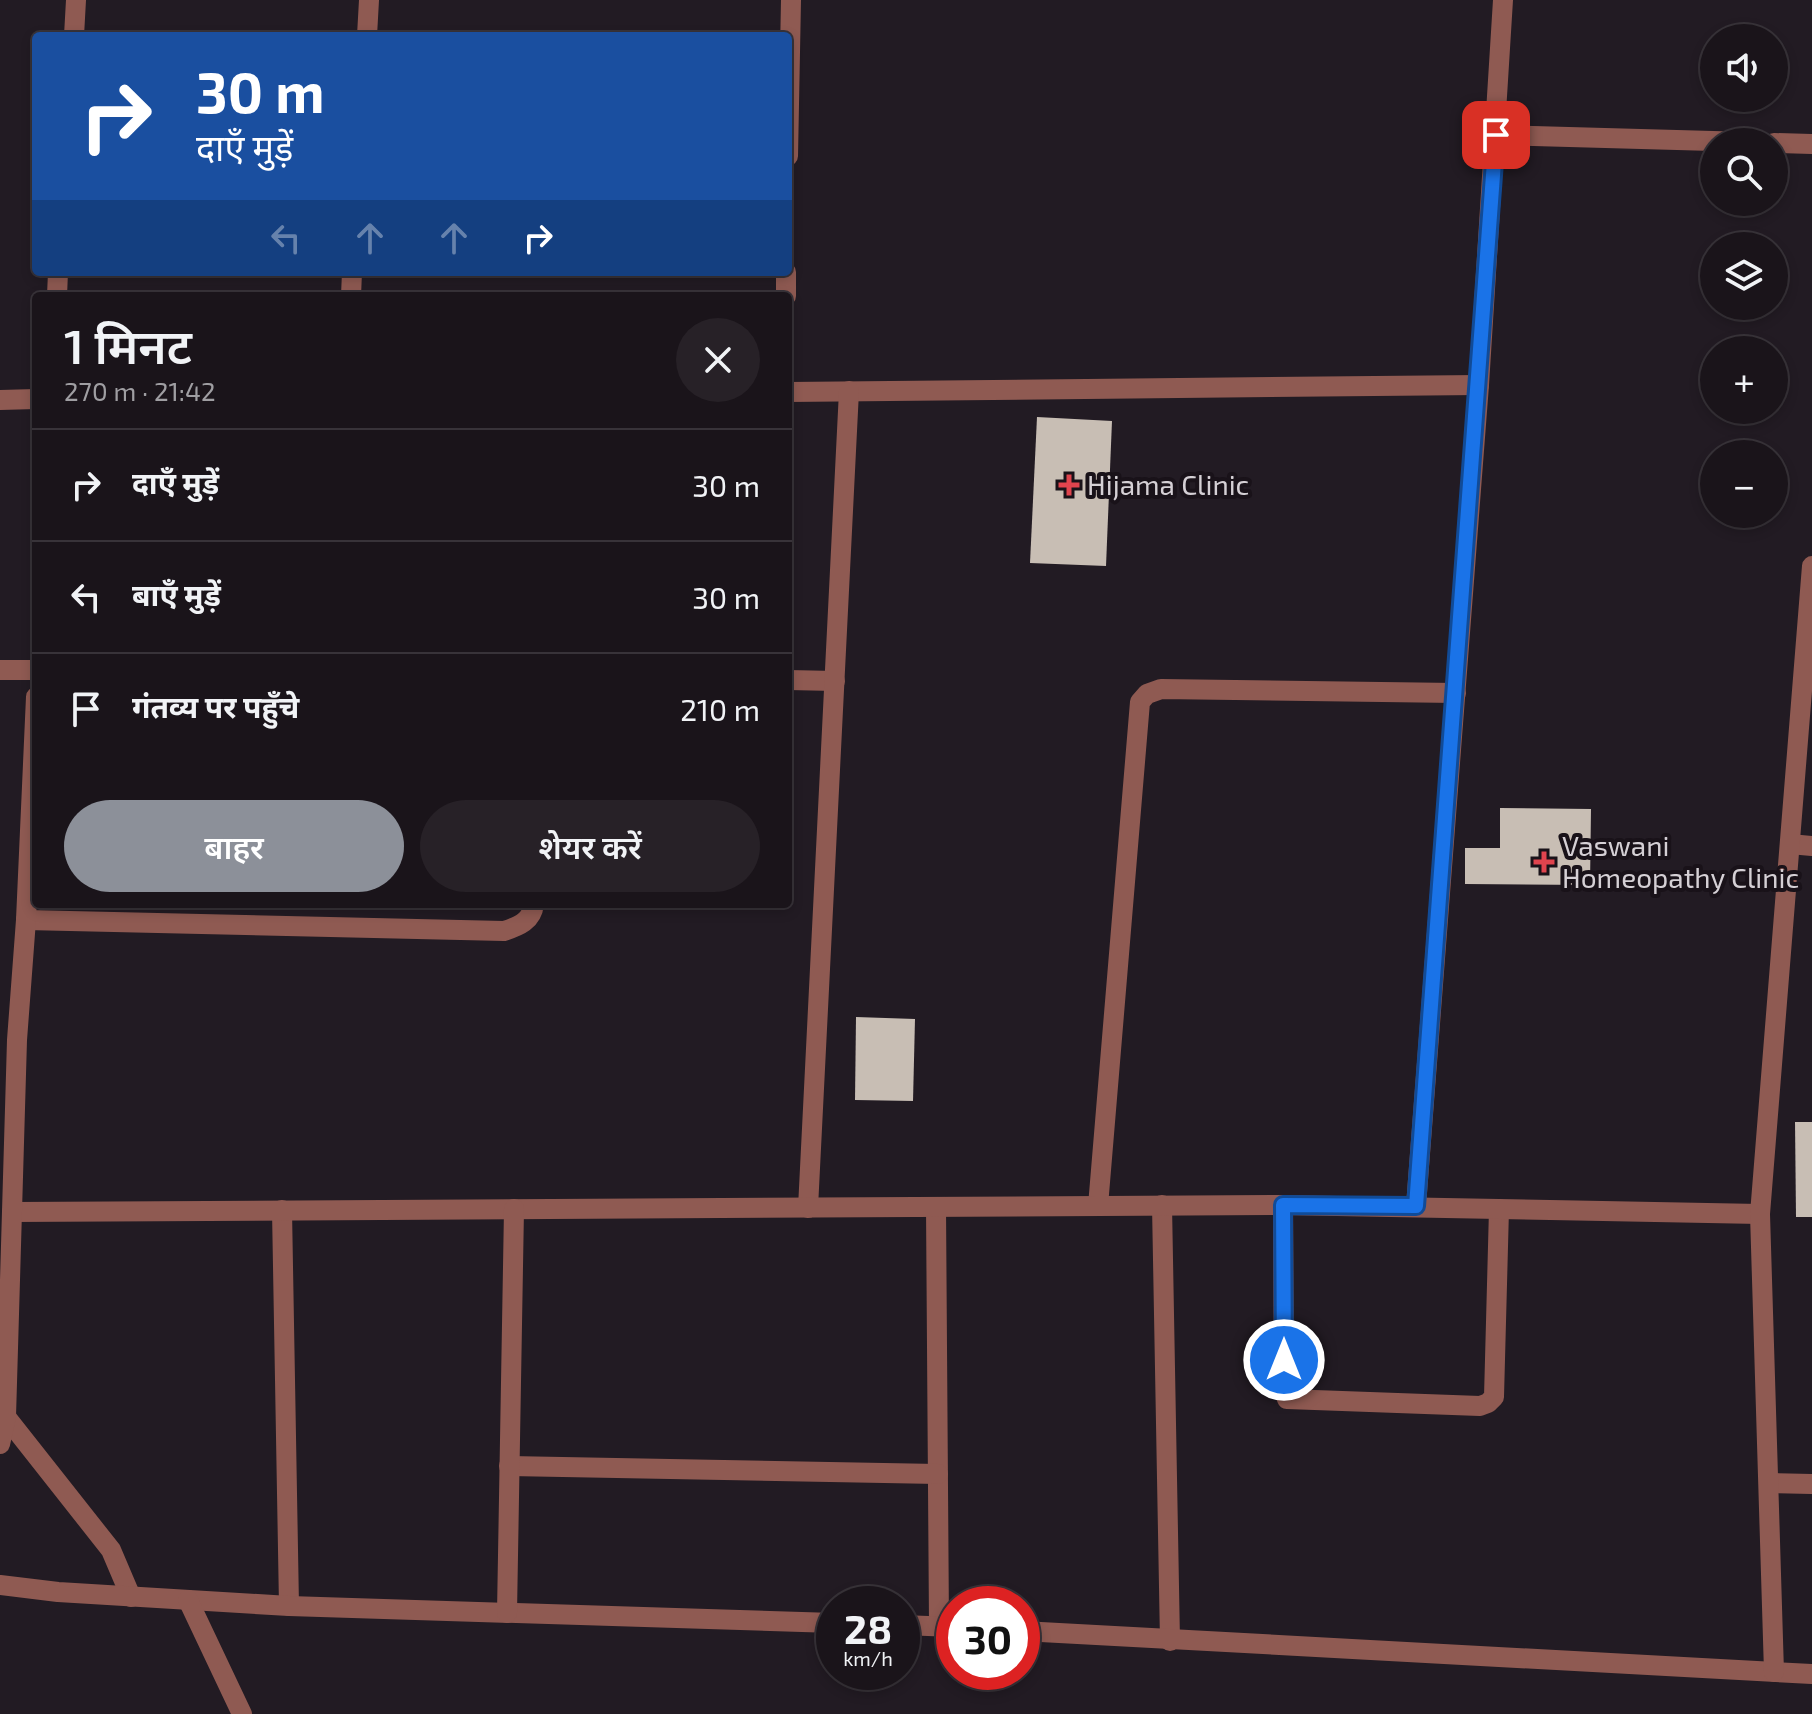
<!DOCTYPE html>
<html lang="hi">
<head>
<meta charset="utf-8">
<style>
	body { margin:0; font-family:"Exo 2","Noto Sans Devanagari",sans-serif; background:#272127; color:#f1f3f6; height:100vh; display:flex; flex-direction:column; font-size:30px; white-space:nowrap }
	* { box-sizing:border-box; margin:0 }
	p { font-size:26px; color:#9f9ea2 }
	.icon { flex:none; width:44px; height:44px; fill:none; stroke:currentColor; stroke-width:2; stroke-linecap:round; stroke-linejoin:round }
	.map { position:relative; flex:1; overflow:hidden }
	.panel { position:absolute; left:32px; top:292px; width:760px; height:616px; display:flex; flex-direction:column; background:#1a141a; border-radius:8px; box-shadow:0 4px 12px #0003,0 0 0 2px #383339 }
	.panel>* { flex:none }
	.top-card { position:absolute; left:32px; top:32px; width:760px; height:244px; border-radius:8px; box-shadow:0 4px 12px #0003,0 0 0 2px #383339; background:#1a4fa0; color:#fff; overflow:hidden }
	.controls { position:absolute; left:1700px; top:24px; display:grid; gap:16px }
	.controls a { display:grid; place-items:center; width:88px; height:88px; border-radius:50%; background:#1a141a; box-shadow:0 4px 12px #0003,0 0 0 2px #383339; font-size:40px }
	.speed { position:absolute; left:816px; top:1586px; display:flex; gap:16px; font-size:40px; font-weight:700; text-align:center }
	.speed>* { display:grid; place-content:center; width:104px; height:104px; border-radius:50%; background:#1a141a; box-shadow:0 4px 12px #0003,0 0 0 2px #383339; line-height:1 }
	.speed small { font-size:20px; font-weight:400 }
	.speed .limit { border:12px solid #d22; background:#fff; color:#111 }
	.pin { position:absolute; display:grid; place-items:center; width:68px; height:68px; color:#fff; margin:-34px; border-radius:16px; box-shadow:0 4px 12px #0006 }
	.me { position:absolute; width:88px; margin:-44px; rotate:0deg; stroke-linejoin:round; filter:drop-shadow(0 0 6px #0008) }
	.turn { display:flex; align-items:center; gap:28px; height:168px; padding:0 32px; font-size:36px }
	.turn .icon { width:104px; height:104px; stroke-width:2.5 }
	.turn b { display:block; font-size:56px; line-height:68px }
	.lanes { display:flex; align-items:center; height:76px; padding:0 32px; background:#0003; justify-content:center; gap:40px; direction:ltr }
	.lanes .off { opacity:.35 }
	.round { display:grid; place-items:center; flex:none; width:84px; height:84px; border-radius:42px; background:#272127 }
	.headline { display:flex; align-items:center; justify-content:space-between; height:136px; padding:0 32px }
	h1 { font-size:48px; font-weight:600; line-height:60px }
	.action { display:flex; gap:16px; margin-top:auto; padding:16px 32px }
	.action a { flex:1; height:92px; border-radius:48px; background:#8c9099; color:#fff; font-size:32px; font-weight:600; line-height:92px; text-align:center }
	.action a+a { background:#272127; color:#f1f3f6 }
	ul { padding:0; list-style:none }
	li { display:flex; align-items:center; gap:24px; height:112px; padding:0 32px; border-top:2px solid #383339 }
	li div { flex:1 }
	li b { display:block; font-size:30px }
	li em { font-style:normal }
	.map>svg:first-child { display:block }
	.building { fill:#c8beb4 }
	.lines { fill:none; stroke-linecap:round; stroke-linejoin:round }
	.minor { stroke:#8f5a52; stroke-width:20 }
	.route-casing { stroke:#114b97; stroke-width:20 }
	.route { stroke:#1a73e8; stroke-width:14 }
	.health-dot { fill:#e0444e; stroke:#191219; stroke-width:3 }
	.labels { text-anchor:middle; stroke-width:8; stroke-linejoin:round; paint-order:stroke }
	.poi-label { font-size:28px; fill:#d5d0d5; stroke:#191219; text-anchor:start }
</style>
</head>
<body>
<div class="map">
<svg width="1812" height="1714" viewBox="0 0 1812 1714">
	<rect width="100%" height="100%" fill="#221b23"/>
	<!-- building -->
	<g class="building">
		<polygon points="1037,417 1112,421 1106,566 1030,563"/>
		<polygon points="1500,808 1591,809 1590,885 1465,884 1465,848 1500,848"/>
		<polygon points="856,1017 915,1019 913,1101 855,1100"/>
		<polygon points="1795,1122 1812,1122 1812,1217 1796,1217"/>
	</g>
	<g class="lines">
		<!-- minor -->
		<g class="minor">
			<polyline points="74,36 76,0"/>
			<polyline points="367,36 369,0"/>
			<polyline points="1496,135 1749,142"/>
			<polyline points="1774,143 1812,144"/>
			<polyline points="788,156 791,0"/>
			<polyline points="57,296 58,272"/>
			<polyline points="351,296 352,272"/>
			<polyline points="786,296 786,272"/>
			<polyline points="788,392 1479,385"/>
			<polyline points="0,400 36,399"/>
			<polyline points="0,670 36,670"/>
			<polyline points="788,680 835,681"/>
			<polyline points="1790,844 1812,846"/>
			<path d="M26 920 504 931C519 926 532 921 534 904"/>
			<polyline points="1162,1205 1170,1641"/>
			<polyline points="1283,1205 1284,1391 1287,1399 1480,1406 1488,1403 1494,1397 1499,1209"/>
			<polyline points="1098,1206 1140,702 1147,694 1161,689 1456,693"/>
			<polyline points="1416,1206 1479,385 1503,0"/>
			<polyline points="936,1207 939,1626"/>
			<polyline points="808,1208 849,391"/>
			<polyline points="282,1210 289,1606"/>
			<polyline points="12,1212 1283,1205 1760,1214"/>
			<polyline points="6,1417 111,1550 131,1597"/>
			<polyline points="0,1444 6,1417 17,1040 26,920 36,697"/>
			<polyline points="509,1466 938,1474"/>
			<polyline points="1769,1483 1812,1484"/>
			<polyline points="0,1585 58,1592 289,1606 834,1623"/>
			<polyline points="188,1600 242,1714"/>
			<polyline points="507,1613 514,1209"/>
			<polyline points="902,1625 954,1627"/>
			<polyline points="1022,1631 1812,1674"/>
			<polyline points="1774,1672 1760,1214 1812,566"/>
		</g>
	</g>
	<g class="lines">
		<defs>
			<polyline id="route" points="1284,1360 1283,1205 1416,1206 1496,135"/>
		</defs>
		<!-- route casing -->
		<use href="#route" class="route-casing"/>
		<!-- route -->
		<use href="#route" class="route"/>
	</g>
	<!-- markers -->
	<g class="health-dot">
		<path d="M1065 473h8v8h8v8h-8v8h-8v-8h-8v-8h8z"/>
		<path d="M1540 850h8v8h8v8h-8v8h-8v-8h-8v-8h8z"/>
	</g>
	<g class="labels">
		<!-- poi labels -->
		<g class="poi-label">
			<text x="1087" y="495">Hijama Clinic</text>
			<text x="1562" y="856">Vaswani<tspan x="1562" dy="32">Homeopathy Clinic</tspan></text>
		</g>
	</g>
</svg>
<div class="controls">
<a><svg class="icon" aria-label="sound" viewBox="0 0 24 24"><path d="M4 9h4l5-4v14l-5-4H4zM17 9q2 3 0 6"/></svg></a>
<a><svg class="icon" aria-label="search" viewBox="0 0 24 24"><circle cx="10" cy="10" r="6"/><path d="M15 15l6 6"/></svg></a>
<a><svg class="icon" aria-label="layers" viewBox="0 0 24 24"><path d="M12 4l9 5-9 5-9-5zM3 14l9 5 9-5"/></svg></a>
<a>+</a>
<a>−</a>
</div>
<div class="speed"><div>28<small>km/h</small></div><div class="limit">30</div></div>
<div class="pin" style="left:1496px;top:135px;background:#d93025"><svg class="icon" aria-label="arrive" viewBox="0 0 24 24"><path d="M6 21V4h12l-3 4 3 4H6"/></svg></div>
<svg class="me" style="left:1284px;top:1360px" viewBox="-20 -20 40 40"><circle r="17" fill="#1a73e8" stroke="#fff" stroke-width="3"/><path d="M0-11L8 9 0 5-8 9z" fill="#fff"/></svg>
<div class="top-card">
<div class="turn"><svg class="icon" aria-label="right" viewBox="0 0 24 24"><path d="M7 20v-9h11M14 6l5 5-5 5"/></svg><div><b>30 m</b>दाएँ मुड़ें</div></div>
<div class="lanes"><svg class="icon off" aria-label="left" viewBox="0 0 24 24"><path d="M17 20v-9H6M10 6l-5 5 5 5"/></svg><svg class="icon off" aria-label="ahead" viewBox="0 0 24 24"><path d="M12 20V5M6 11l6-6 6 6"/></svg><svg class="icon off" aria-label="ahead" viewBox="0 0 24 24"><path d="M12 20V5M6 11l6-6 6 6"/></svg><svg class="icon" aria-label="right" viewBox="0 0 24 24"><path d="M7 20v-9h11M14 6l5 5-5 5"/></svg></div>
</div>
<section class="panel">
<div class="headline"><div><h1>1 मिनट</h1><p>270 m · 21:42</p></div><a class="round"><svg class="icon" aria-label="close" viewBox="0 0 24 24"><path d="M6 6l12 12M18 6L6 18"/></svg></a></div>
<ul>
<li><svg class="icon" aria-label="right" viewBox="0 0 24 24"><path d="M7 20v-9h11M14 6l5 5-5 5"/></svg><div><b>दाएँ मुड़ें</b></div><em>30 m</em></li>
<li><svg class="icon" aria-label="left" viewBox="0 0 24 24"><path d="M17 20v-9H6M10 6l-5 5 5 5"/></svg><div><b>बाएँ मुड़ें</b></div><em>30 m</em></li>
<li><svg class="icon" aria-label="arrive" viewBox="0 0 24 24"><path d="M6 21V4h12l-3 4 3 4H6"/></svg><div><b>गंतव्य पर पहुँचे</b></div><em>210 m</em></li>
</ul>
<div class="action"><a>बाहर</a><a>शेयर करें</a></div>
</section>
</div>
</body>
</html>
